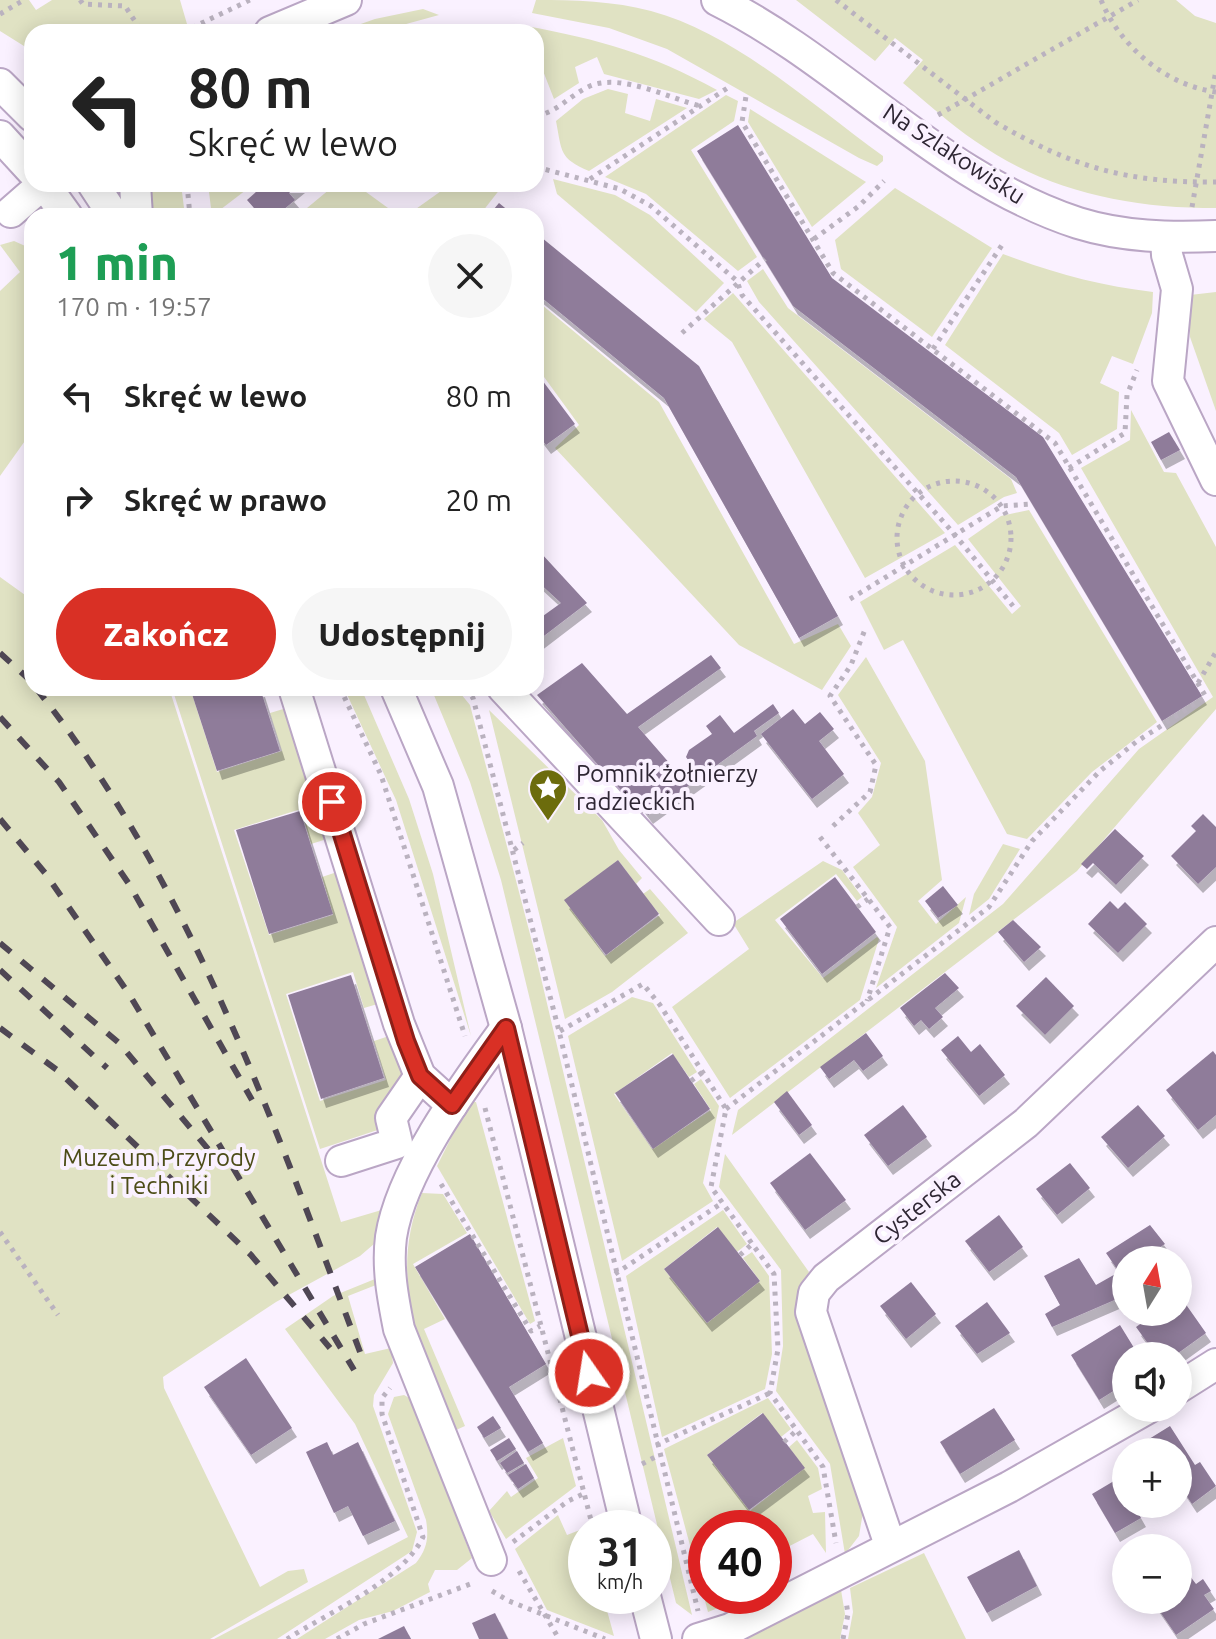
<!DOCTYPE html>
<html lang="pl">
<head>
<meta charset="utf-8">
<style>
	body { margin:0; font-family:Ubuntu,sans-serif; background:#f6f6f6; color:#222; height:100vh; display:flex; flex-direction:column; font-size:30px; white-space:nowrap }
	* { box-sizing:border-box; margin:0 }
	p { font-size:26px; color:#767676 }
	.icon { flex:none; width:44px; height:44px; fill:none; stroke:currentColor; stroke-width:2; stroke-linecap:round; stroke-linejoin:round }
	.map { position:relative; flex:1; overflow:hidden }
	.sheet { position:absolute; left:24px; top:208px; width:520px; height:488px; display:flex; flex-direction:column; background:#fff; border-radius:24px; box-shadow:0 4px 20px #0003 }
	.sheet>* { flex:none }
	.banner { position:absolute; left:24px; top:24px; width:520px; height:168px; border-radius:24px; box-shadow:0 4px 20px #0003; background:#fff; color:#222; overflow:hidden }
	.needle { width:52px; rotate:11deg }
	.buttons { position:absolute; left:1112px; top:1246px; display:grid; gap:16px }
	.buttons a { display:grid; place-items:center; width:80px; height:80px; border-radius:50%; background:#fff; box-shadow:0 4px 20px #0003; font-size:40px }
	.speed { position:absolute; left:568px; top:1510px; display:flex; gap:16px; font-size:40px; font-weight:700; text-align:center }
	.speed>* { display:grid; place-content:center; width:104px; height:104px; border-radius:50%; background:#fff; box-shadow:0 4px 20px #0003; line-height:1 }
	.speed small { font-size:20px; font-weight:400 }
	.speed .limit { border:12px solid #d22; background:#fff; color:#111 }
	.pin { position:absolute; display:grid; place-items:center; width:68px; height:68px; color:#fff; margin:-34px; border:4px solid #fff; border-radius:50%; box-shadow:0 2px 8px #0007 }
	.me { position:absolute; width:88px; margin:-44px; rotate:347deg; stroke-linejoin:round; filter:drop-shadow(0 0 6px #0008) }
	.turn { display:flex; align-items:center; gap:28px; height:168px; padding:0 32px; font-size:36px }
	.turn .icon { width:104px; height:104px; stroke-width:2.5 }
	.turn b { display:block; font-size:56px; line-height:68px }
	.round { display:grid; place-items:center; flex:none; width:84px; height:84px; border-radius:42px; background:#f6f6f6 }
	.overview { display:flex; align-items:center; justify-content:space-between; height:136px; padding:0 32px }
	h1 { font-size:48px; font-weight:800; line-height:60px; color:#1e9e55 }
	.action { display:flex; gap:16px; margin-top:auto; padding:16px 32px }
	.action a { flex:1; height:92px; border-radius:48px; background:#d93025; color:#fff; font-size:32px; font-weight:800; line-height:92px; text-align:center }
	.action a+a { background:#f6f6f6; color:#222 }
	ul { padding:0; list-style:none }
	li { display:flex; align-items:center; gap:24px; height:104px; padding:0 32px }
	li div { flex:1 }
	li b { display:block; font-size:30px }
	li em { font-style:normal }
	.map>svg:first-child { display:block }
	.green { fill:#e0e2c3 }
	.building { fill:#8f7c9a; filter:url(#shadow) }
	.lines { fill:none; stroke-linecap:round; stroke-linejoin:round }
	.minor-casing { stroke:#baa6c5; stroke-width:34 }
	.path { stroke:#bab2bf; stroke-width:5; stroke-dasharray:4 6; stroke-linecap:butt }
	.minor { stroke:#fff; stroke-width:30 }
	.rail { stroke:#4f4754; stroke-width:6; stroke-dasharray:14 14; stroke-linecap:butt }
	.route-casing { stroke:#8d1f18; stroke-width:20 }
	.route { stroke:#d93025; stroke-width:14 }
	.labels { text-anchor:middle; stroke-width:8; stroke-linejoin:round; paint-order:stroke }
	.street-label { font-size:24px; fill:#2e2633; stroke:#faf1ff }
	.poi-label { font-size:24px; fill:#2e2633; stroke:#faf1ff; text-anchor:start }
	.park-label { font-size:24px; fill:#4c4c17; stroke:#faf1ff }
</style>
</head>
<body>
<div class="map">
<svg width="1216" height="1639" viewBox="0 0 1216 1639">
	<defs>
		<filter id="shadow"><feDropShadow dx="5" dy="9" stdDeviation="0" flood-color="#0004"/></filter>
	</defs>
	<rect width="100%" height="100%" fill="#faf1ff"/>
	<!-- green -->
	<g class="green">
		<polygon points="0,0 29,0 36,10 52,0 180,0 187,24 164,32 32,32 32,51 0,31"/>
		<path d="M536 0C574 0 614 1 651 11 736 34 813 106 883 156V161L877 166 859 158 667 49 609 28 532 13Z"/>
		<path d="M796 0H1176L1195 16 1216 23V208C1129 208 1048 192 975 141 950 124 926 102 903 83L923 60 895 38 875 61Z"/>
		<polygon points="423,9 439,15 377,32 338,32 375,19"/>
		<path d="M526 26C601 40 649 53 717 90L699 99 604 74 597 57 575 67 579 83 554 99 536 53V32H528Z"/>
		<path d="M608 89 628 94 625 113 650 121 656 99 687 108 589 171C559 158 562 152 556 121L583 99Z"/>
		<polygon points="726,95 738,101 734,121 691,150 757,257 738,271 646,194 605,177"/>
		<polygon points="750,109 866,182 812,227 748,122"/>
		<polygon points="553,179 615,195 650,215 724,283 696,312 557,194"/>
		<polygon points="150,184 181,184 185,216 153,216"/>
		<polygon points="208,184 248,184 246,190 212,216"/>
		<polygon points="336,184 355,184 388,208 413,211 451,184 504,184 479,216 304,216 301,213"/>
		<polygon points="895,188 992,248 932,337 841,269 835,240"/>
		<polygon points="14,241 32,249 32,431 0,476 0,291 20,272 0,245"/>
		<path d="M1003 254C1053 273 1100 286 1153 292L1152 313 1133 364 1112 356 1100 383 1119 392 1117 429 1072 455 1059 433 945 345Z"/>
		<polygon points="763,269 788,308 1011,479 1017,493 1004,497 958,525 759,302 747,281"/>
		<polygon points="1216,292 1216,411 1190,337 1190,295"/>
		<polygon points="733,293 945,533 865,578 732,342 704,319"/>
		<polygon points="536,300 659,402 794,644 838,624 851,646 822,690 739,645 555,448 579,425 536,366"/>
		<polygon points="1131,410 1164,472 1176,473 1216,547 1216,709 1077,871 732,1135 738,1110 1003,904 1139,749 1213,697 1081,468 1130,440"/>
		<polygon points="1029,510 1157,722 1092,772 1027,839 1007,834 903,640 884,650 860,602 955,545 1012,614 1021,606 968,539 1001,516"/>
		<polygon points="0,577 32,600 32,688 169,688 341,1222 385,1209 374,1244 360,1256 276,1302 163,1377 164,1388 260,1587 288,1571 304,1569 308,1582 210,1639 0,1639"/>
		<polygon points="866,657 925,761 942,880 918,901 936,924 966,897 959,923 876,988 897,927 853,867 880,845 858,813 872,797 881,763 838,695"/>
		<polygon points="172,688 190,688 217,772 282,751 270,713 290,707 330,838 311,844 301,809 234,830 269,935 333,915 322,877 340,871 381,1003 364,1008 353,972 286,994 320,1101 386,1080 374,1041 389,1036 407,1088 416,1103 408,1120 320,1149"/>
		<polygon points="344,688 361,688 409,799 433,874 471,1036 396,800"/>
		<polygon points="431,688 456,688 470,705 536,957 692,1615 676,1603 501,880 470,782"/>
		<polygon points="489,710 602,820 619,850 642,878 636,884 618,860 567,900 605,956 660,915 643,894 650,889 688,933 612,992 565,1019"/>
		<polygon points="1003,844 1020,849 989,899 969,915 974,894"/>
		<polygon points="823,861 842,870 862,897 857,901 836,874 775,920 823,978 877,937 879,939 860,1000 730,1098 672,1007 749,949 733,923"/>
		<polygon points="632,997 653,1003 697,1072 689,1077 672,1053 614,1094 652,1149 711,1110 694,1084 701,1079 719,1106 703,1183 713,1201 622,1261 568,1036"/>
		<polygon points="469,1102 476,1102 535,1321 530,1324 437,1166"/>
		<polygon points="725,1154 809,1272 798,1293 863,1512 859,1536 845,1554 830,1464 776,1391 783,1346 781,1270 719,1187"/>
		<path d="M422 1193 443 1194 467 1233 413 1264 445 1319 424 1329 465 1426 456 1430C420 1353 387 1278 422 1193Z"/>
		<polygon points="723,1210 747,1244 737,1252 717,1227 664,1269 707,1323 760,1281 743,1258 752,1252 769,1276 772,1354 765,1389 662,1437 626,1276"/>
		<polygon points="375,1279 376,1285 348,1296 365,1354 391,1348 393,1363 374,1395 373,1406 417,1532 412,1551 277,1639 214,1639 408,1537 355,1424 285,1329 333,1296"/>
		<path d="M404 1395 411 1399 472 1558 457 1570H435L428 1584 430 1592 393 1611 359 1620 325 1639H297L416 1563C427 1549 429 1538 426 1520L388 1414 394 1397Z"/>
		<polygon points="768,1398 791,1429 781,1437 762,1413 707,1455 750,1511 804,1468 789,1447 797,1440 818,1468 822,1489 808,1496 813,1513 825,1512 826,1553 813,1534 774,1554 774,1528 706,1528 706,1596 737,1596 738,1600 708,1612 664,1449"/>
		<polygon points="563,1438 576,1486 506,1539 489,1511 507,1491 511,1497 538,1478 526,1458"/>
		<polygon points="558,1515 567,1535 585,1528 586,1596 603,1596 614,1636 547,1610 515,1549"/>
		<polygon points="924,1553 966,1639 848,1639 853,1612 850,1588"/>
		<polygon points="841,1590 845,1614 840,1639 742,1639"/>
	</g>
	<!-- building -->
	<g class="building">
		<polygon points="738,125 832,278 1043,437 1202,696 1162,721 1016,477 793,306 697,151"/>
		<polygon points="265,184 300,184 289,193 295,200 276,216 261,216 247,200"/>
		<polygon points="499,203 515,216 488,216"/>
		<polygon points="536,233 699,366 838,616 799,638 664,398 536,293"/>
		<polygon points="536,372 575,424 546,445 536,432 536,424 543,420 536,410"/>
		<polygon points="1169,432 1180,450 1161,460 1151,442"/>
		<polygon points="541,553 587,603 536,642 536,621 561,603 536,580 536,558"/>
		<polygon points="711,655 721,668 638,727 678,773 691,764 686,757 689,750 712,734 706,726 720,715 734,733 773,704 779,713 754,731 757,736 648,815 639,803 634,806 537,695 582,663 627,714"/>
		<polygon points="190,688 260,688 280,751 217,771"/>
		<polygon points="793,709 805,724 820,712 834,729 819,741 844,774 812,799 761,734"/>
		<polygon points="300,811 333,914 269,934 236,830"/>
		<polygon points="1203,814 1216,827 1216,867 1198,884 1171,856 1196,831 1191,826"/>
		<polygon points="1115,829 1144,856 1116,885 1093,863 1087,869 1081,864"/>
		<polygon points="618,860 659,914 606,955 564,900"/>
		<polygon points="835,877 876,932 822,974 780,919"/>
		<polygon points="943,886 958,905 938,918 925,901"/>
		<polygon points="1110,901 1118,909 1125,902 1147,924 1118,953 1088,924"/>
		<polygon points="1013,920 1041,947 1024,962 998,932"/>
		<polygon points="945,973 959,988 935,1008 943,1017 929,1029 921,1020 914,1026 900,1008"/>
		<polygon points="351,975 384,1078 321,1099 288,995"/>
		<polygon points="1046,977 1074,1006 1045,1035 1016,1006"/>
		<polygon points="866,1033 883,1056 863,1071 854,1060 829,1079 820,1067"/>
		<polygon points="958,1036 971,1052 980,1044 1005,1075 979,1096 941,1050"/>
		<polygon points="1213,1051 1216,1055 1216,1115 1198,1130 1166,1090"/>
		<polygon points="673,1054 710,1109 653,1149 615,1093"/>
		<polygon points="787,1091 812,1125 799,1135 774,1102"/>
		<polygon points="903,1105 927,1137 888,1166 864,1135"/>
		<polygon points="1138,1105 1165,1136 1128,1168 1101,1137"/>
		<polygon points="810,1153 846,1200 805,1230 770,1183"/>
		<polygon points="1070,1163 1090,1188 1057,1215 1036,1189"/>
		<polygon points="999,1215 1023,1247 989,1272 965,1241"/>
		<polygon points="1150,1225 1165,1244 1152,1252 1157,1260 1126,1260 1126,1295 1052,1327 1045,1314 1060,1305 1044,1276 1079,1258 1096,1285 1119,1272 1106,1253"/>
		<polygon points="718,1227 760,1281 707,1323 664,1269"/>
		<polygon points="470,1234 546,1364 509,1387 543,1443 528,1452 415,1267"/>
		<polygon points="911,1282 936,1314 906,1339 880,1306"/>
		<polygon points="1180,1296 1206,1333 1174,1356 1157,1356 1136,1327 1157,1312 1178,1312"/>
		<polygon points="987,1302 1010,1333 977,1354 955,1326"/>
		<polygon points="1120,1325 1139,1356 1126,1356 1126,1383 1099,1400 1071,1355"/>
		<polygon points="246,1358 292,1428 251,1455 204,1387"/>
		<polygon points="994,1408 1015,1440 960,1474 940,1442"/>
		<polygon points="763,1413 805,1468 749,1510 707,1455"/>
		<polygon points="493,1416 501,1428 484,1438 477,1427"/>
		<polygon points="1170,1426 1195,1465 1200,1462 1216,1486 1192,1504 1178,1483 1178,1452 1158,1452 1149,1439"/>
		<polygon points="509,1438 516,1449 497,1461 490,1450"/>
		<polygon points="327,1442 333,1455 358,1442 395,1521 363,1536 348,1506 334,1513 306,1452"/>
		<polygon points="517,1451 524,1463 507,1473 500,1463"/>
		<polygon points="526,1464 534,1478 518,1489 508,1475"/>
		<polygon points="1119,1478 1126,1491 1126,1504 1133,1504 1141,1518 1115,1533 1092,1494"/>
		<polygon points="1019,1550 1037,1586 987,1613 967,1577"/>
		<polygon points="1187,1572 1196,1584 1203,1579 1211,1591 1204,1595 1214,1609 1176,1635 1152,1600 1178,1600 1178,1579"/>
		<polygon points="495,1613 508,1639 479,1639 472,1623"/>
		<polygon points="404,1626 411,1639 378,1639"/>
	</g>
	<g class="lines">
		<defs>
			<g id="minor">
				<path d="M717 0C843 63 942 179 1078 223 1123 237 1170 238 1216 236"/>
				<polyline points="270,32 346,0"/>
				<polyline points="0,84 32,116"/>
				<polyline points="0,136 32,171"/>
				<polyline points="44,184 67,216"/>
				<polyline points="93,184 114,216"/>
				<polyline points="135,184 137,216"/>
				<polyline points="11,212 43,184"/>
				<polyline points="1166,238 1167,255 1177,289 1168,381 1216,480"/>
				<polyline points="294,688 399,1024 420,1076 452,1105"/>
				<polyline points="396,688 438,786 506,1028 627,1528"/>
				<polyline points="503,688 719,920"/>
				<polyline points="341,1161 397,1143 391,1118 420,1076"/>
				<polyline points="1178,1388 1216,1364"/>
				<polyline points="890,1545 811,1312 814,1293 826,1278 1026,1123 1216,942"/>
				<path d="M491 1560 399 1329C393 1299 387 1268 391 1237 401 1170 466 1083 506 1028"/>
				<polyline points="645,1596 656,1639"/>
				<polyline points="698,1639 730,1629 1009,1487 1148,1408"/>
			</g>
		</defs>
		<!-- minor casing -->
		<use href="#minor" class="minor-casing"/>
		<!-- path -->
		<g class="path">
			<polyline points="80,0 83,4 125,6 142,32"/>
			<path d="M836 0 995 122C1072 167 1127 183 1216 182"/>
			<path d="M1101 0C1120 46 1165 85 1216 92"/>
			<polyline points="0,14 24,0"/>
			<polyline points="183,32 250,0"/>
			<polyline points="938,115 1138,0"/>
			<path d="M536 116C558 112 570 95 590 86 621 73 669 98 700 106"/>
			<polyline points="536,167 620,189 651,206 737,281 742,295 956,536 1013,606"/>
			<polyline points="590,179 729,87"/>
			<polyline points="187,184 190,216"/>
			<polyline points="1192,207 1216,70"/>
			<polyline points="814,239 859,206 884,181"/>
			<polyline points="682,333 765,259"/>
			<polyline points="933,349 1002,245"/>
			<polyline points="1069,468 1125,433 1127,395 1137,370"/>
			<circle cx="954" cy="538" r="57"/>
			<polyline points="850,599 1002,506 1032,504"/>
			<polyline points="1198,683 1216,652"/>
			<polyline points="340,688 381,775 465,1036"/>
			<polyline points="466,688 473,698 559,1031 698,1611"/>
			<polyline points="833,826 870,792 876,765 830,696 851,665 866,627"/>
			<polyline points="820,837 890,927 867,1001"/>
			<polyline points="514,850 523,843"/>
			<polyline points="857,907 868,899"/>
			<polyline points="560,1031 643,984 660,1005 726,1109 711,1187 774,1274 778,1349 770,1393 823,1467 836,1543"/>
			<polyline points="691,1081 703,1072"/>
			<polyline points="485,1108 592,1524"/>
			<polyline points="726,1109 989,907 1032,841 1100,771 1136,742 1206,697 1055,443 833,273 742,122 746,96"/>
			<polyline points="441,1184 531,1331 540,1326"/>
			<polyline points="0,1232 58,1315"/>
			<polyline points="740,1255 752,1244"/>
			<polyline points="615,1274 722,1203"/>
			<polyline points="784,1442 797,1430"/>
			<polyline points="656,1445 770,1393"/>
			<polyline points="642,1464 659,1455"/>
			<polyline points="513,1542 568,1501 583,1494"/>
			<polyline points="519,1571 559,1639"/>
			<polyline points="492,1591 509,1601 605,1639"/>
			<path d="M287 1639C328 1613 403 1580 423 1537L382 1414V1398L390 1388"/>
			<polyline points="337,1639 364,1624 473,1583"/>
			<polyline points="843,1639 848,1614 846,1601"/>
		</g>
		<!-- minor -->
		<use href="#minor" class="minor"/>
		<!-- rail -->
		<g class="rail">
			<polyline points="0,653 32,682"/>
			<path d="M36 688C194 887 276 1131 365 1365"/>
			<polyline points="0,717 59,782 129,884 252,1100"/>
			<polyline points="0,819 45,873 129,994 354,1370"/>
			<polyline points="0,943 119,1043 219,1162"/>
			<polyline points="0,970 107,1068"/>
			<polyline points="0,1028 57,1070 251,1255 330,1348"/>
		</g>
	</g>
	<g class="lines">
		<defs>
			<polyline id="route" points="332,802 406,1041 420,1076 452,1105 506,1028 589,1373"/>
		</defs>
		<!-- route casing -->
		<use href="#route" class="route-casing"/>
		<!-- route -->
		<use href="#route" class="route"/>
	</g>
	<!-- icons -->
	<defs>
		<symbol id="sight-pin" viewBox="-11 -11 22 30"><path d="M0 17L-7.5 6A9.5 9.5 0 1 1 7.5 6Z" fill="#6c6c0c" stroke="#faf1ff"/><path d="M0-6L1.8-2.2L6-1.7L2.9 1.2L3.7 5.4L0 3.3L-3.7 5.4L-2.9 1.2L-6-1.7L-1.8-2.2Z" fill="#fff"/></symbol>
	</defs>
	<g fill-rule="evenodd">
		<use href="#sight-pin" x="526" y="766" width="44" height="60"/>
	</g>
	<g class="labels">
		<!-- street labels -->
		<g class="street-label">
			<text transform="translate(954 154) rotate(33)" y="8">Na Szlakowisku</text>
			<text transform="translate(917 1208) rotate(-38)" y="8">Cysterska</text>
		</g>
		<!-- poi labels -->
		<g class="poi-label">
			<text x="576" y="782">Pomnik żołnierzy<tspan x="576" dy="28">radzieckich</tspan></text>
		</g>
		<!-- park labels -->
		<g class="park-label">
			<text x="159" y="1166">Muzeum Przyrody<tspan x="159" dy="28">i Techniki</tspan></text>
		</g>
	</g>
</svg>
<div class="buttons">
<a><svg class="needle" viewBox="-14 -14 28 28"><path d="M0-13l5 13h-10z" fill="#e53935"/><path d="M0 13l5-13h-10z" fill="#767676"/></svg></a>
<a><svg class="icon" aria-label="sound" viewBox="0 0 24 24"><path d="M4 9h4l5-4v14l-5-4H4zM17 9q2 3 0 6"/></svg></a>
<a>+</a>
<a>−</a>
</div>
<div class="speed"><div>31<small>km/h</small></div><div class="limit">40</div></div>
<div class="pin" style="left:332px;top:802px;background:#d93025"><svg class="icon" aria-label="arrive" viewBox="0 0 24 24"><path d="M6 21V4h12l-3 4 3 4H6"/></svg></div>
<svg class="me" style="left:589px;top:1373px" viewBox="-20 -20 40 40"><circle r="17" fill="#d93025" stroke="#fff" stroke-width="3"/><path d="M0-11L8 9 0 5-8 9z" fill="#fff"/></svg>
<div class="banner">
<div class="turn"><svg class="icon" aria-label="left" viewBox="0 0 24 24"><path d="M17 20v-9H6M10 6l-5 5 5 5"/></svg><div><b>80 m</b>Skręć w lewo</div></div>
</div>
<section class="sheet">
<div class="overview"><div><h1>1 min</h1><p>170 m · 19:57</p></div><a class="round"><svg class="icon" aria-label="close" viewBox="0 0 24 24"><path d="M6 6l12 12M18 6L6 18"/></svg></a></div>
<ul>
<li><svg class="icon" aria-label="left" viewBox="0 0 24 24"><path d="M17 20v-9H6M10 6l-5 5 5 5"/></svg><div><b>Skręć w lewo</b></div><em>80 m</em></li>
<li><svg class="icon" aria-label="right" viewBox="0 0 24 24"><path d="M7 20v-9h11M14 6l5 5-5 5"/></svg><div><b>Skręć w prawo</b></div><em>20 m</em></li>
</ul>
<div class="action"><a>Zakończ</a><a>Udostępnij</a></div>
</section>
</div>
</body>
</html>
